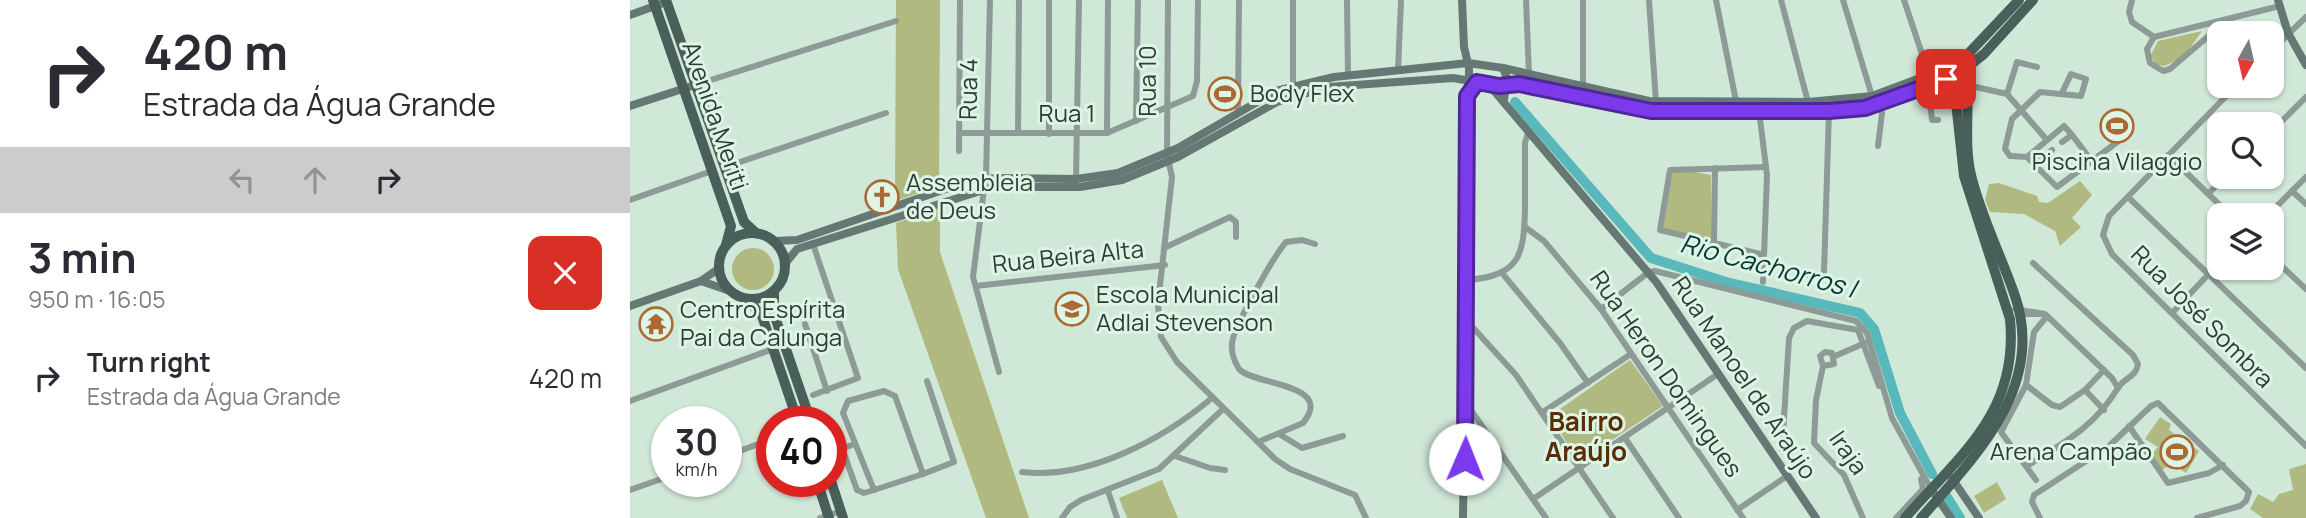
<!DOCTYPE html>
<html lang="en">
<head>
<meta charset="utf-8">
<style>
	body { margin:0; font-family:Manrope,sans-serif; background:#f2f2f3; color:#2b2b33; height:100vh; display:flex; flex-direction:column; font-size:26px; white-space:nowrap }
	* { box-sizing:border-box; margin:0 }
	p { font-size:23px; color:#7c7c81 }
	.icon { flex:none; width:38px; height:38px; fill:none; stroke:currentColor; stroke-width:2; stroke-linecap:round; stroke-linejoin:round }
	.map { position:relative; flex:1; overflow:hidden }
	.details { display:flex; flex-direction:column; background:#fff; width:630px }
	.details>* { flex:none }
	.hud { background:#fff; color:#2b2b33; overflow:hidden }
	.needle { width:46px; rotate:188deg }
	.tools { position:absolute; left:1577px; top:21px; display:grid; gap:14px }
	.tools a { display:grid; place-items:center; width:77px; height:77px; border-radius:14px; background:#fff; box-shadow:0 2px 5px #0004; font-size:35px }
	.speed { position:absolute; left:21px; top:406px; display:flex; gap:14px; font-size:35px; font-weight:700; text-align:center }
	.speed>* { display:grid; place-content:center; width:91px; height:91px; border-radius:50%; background:#fff; box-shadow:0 2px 5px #0004; line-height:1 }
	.speed small { font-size:18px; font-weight:400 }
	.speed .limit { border:10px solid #d22; background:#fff; color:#111 }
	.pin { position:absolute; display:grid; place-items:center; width:60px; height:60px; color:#fff; margin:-30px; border-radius:14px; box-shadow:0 4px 10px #0006 }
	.me { position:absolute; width:77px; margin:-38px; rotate:1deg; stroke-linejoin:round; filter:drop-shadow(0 0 5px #0008) }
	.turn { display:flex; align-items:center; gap:24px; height:147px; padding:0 28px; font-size:32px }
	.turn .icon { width:91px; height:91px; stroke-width:2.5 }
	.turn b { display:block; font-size:49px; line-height:60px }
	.lanes { display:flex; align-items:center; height:66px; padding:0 28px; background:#0003; justify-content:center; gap:35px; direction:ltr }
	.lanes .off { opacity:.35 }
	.round { display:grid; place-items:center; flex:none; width:74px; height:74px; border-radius:14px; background:#f2f2f3 }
	.head { display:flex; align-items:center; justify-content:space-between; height:119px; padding:0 28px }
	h1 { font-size:42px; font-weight:700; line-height:52px }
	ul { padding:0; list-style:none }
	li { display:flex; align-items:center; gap:21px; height:91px; padding:0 28px }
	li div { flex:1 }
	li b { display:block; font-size:26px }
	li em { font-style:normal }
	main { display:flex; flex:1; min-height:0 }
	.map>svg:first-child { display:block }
	.green { fill:#afb980 }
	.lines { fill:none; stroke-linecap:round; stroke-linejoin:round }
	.river { stroke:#58b8bb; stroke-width:10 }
	.street { stroke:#8d9a96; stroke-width:6 }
	.secondary { stroke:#667873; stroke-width:8 }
	.primary { stroke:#495f5a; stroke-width:10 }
	.route-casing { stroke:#51269a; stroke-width:18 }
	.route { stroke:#7c3aed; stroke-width:12 }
	.labels { text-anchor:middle; stroke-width:6; stroke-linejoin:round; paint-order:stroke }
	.street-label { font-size:24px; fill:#313a34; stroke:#ddf5e5 }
	.poi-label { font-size:24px; fill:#313a34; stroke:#ddf5e5; text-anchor:start }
	.water-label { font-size:26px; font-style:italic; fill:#073738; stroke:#ddf5e5 }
	.neighbourhood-label { font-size:26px; font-weight:bold; fill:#592d06; stroke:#ddf5e5 }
</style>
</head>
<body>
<main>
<section class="details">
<div class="hud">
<div class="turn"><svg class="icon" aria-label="right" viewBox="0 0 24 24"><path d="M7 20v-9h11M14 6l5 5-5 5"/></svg><div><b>420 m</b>Estrada da Água Grande</div></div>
<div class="lanes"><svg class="icon off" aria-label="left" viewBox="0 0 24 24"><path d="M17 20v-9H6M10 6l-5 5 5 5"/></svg><svg class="icon off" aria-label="ahead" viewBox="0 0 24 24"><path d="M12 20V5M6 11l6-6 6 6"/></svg><svg class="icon" aria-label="right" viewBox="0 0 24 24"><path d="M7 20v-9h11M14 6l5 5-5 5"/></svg></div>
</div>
<div class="head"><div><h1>3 min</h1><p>950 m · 16:05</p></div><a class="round" style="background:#d93025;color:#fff"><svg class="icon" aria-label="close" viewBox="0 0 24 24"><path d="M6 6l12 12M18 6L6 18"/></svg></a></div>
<ul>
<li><svg class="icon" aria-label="right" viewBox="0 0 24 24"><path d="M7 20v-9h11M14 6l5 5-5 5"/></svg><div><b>Turn right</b><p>Estrada da Água Grande</p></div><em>420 m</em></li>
</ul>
</section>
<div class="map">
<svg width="1676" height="518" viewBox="0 0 1676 518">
	<rect width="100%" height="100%" fill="#d0e8d8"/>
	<!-- green -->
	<g class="green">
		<polygon points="266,0 310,0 309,186 265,201"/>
		<polygon points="1572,31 1553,58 1534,66 1525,64 1521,55 1528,41"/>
		<polygon points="1043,168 1081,175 1082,240 1033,229"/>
		<polygon points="1450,181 1462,195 1442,218 1451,227 1430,246 1425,231 1394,214 1360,212 1355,200 1359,184 1369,183 1407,196 1409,202 1418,203"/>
		<polygon points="310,208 310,252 399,518 356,518 268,269 266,223"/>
		<circle cx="123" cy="269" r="21"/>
		<polygon points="1000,360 1033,406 949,462 920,416"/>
		<polygon points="1530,417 1541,424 1539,430 1569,451 1556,473 1541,464 1532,470 1522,454 1528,447 1515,439"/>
		<polygon points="1676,464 1676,518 1633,518 1620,509 1628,494 1643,502 1649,494 1663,490 1659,469"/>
		<polygon points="532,480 548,518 497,518 489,498"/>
		<polygon points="1367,482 1376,499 1354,513 1344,496"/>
	</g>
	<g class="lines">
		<!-- river -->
		<g class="river">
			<polyline points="885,102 1021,258 1096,282 1230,313 1244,329 1270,413 1302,474"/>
			<polyline points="1315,494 1330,518"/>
		</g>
		<!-- street -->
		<g class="street">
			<polyline points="419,0 419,134"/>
			<polyline points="538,0 537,154 542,177 528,304 531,337 547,362 645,459 660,469 725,495 736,518"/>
			<polyline points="717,0 718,76"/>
			<polyline points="896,0 899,74"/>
			<polyline points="953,0 953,97"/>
			<polyline points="1019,0 1026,102"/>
			<polyline points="1086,0 1106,101"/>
			<polyline points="1151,0 1178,102"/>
			<polyline points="1213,0 1242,96"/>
			<polyline points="1274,0 1299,75"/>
			<polyline points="1502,0 1499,12 1502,22 1524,37 1650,6"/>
			<polyline points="1524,37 1517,49 1520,63 1533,71 1540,69 1595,22"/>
			<polyline points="1642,50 1676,17"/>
			<polyline points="768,71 771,0"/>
			<polyline points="663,84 663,0"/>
			<polyline points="65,85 266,21"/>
			<polyline points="1337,85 1377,94 1416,139"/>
			<polyline points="1606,86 1479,216 1473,235 1482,254 1676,446"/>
			<polyline points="1377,94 1387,62 1407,67"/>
			<polyline points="1300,102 1302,120 1308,120"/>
			<polyline points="608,111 609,0"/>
			<polyline points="1129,111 1137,175 1133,282"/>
			<polyline points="506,121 508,0"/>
			<polyline points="1642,131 1676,97"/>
			<polyline points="329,133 477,133 563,96 567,81 568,0"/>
			<polyline points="388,133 389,0"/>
			<polyline points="477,133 478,0"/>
			<polyline points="1442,135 1462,161"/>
			<polyline points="1248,146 1252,113 1249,104"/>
			<polyline points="1422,150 1404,164 1397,157 1380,156 1375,149 1382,119 1410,92 1451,96 1456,79 1441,74 1432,93"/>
			<polyline points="329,151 330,0"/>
			<polyline points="1538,155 1600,215"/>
			<polyline points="1397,157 1434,126 1442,135 1432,142"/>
			<polyline points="1404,164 1427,187 1490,140"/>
			<polyline points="95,167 256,113"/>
			<polyline points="356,178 360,0"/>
			<polyline points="446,179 449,0"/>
			<polyline points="354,189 343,277 369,372"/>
			<polyline points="1662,191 1676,204"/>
			<polyline points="1579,193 1595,177"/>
			<polyline points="1498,197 1676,368"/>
			<polyline points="0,200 82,171"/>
			<polyline points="1638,215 1676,177"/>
			<polyline points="895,227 914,241 971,309 1113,518"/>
			<polyline points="1084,243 1085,168"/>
			<polyline points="536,247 600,217 606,222 606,237"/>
			<polyline points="1134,255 1030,230 1040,170 1136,167"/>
			<polyline points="1642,257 1676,289"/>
			<polyline points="872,273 930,343 958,383"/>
			<polyline points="1167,274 1191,276 1194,272 1199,111"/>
			<path d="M838 280C890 275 894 256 895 208 895 186 895 165 895 143L898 133"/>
			<polyline points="346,286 535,265"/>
			<polyline points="971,309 1019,272 1025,271 1226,321 1237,333 1262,418 1301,489"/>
			<polyline points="1385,309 1415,314 1482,378 1488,388"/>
			<polyline points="1542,313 1589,263"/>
			<polyline points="1395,314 1410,314"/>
			<polyline points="837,321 886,375 983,518"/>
			<polyline points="175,324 197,391"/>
			<polyline points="1205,356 1235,343"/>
			<polyline points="1193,366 1204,364 1202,353 1195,352 1190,356 1193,366 1186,400 1184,443 1214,475 1233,518"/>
			<polyline points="1396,385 1422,405 1430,407 1455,390 1474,370"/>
			<polyline points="1455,390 1474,410"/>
			<polygon points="254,391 265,396 293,474 244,490 213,413 218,401"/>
			<polyline points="183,395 228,378 183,244"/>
			<polyline points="0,401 143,349"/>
			<polyline points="836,403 916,518"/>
			<polyline points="913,412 1001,354"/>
			<polyline points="1499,426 1538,483 1579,473 1593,465"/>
			<polyline points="649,434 672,448 713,436"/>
			<polyline points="995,438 1049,518"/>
			<path d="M628 442 673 423C706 383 622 385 609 369 604 361 601 352 602 343 604 326 644 256 656 242L672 240 685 244"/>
			<polyline points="212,448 227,490 234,493 244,490"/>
			<polyline points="1152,449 1159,338 1164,328 1177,321 1228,330 1249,386"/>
			<polyline points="201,452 225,444"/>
			<polyline points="96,456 142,439"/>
			<polyline points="545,456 580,468 595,470"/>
			<path d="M1397 466C1435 442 1464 427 1488 388 1494 377 1506 378 1508 364L1503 355 1403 263"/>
			<path d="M392 472C458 480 533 439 582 398"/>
			<polyline points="293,474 324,462 297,381"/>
			<polyline points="1406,480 1371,432 1396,385 1404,332 1417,316"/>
			<polyline points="0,490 37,477"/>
			<polyline points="478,491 487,518"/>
			<polyline points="903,499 1088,374"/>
			<polyline points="1107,510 1157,476"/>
			<polyline points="190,518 211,511"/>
			<polyline points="432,518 440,507 451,500 529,469 593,409"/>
			<polyline points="1266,518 1293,489 1291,479"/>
			<polyline points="1410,518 1402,502 1404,495 1479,446 1521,406 1528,403 1619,492 1616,501 1610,506 1567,518"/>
		</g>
		<!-- secondary -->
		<g class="secondary">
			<polyline points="832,0 834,47 839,68 833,518"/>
			<polyline points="1648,0 1658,33 1676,65"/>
			<polyline points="0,15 36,2"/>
			<polyline points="873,68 877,78 874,100"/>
			<polyline points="859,85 1027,283 1186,518"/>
			<polyline points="0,106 65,85"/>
			<polyline points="145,241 167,240 339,181 367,178 446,179 488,173 548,148 646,91 704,77 838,63 873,68 1019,101 1178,102 1242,96 1322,66"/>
			<polyline points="154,265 167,249 363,187 450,187 492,180 548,157 647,102 697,87 823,78 869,86 892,85 1021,111 1199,111 1235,108 1324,75"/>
			<polyline points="71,281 97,290"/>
			<polyline points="0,306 71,281 88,269"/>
			<polyline points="1321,477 1349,518"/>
			<polyline points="1301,489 1321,518"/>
		</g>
		<!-- primary -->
		<g class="primary">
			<polyline points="23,0 101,226 96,245"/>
			<polyline points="36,0 114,222 126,233"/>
			<polyline points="1331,72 1354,54 1403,0"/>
			<circle cx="122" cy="266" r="33"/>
			<polyline points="144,292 144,314 181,422"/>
			<polyline points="119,301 132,316 168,422"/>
			<polyline points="187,481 199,518"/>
			<polyline points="201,481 213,518"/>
			<path d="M1275 518C1331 454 1389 412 1380 319L1334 176 1322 66 1339 53 1389 0"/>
			<path d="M1291 518C1346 456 1416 386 1385 296 1371 255 1351 217 1341 175 1332 137 1343 96 1333 59"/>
		</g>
	</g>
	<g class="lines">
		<defs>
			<polyline id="route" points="835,459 837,96 847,82 869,86 889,84 1021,111 1199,111 1235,108 1316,79"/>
		</defs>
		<!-- route casing -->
		<use href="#route" class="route-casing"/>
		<!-- route -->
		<use href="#route" class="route"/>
	</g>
	<!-- icons -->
	<defs>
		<symbol id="stadium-ring" viewBox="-11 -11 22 22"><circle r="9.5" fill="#ddf5e5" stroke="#ab6936" stroke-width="1.5"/><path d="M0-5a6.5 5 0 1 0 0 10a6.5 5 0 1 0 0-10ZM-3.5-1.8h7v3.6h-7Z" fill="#ab6936"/></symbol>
		<symbol id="church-ring" viewBox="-11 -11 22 22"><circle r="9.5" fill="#ddf5e5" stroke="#ab6936" stroke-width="1.5"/><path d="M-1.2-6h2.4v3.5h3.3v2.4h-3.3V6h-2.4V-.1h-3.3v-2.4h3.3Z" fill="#ab6936"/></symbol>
		<symbol id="school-ring" viewBox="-11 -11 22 22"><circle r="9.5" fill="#ddf5e5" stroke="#ab6936" stroke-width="1.5"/><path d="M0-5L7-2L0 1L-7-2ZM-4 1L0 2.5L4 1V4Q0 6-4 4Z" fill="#ab6936"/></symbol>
		<symbol id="temple-ring" viewBox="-11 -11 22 22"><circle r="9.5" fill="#ddf5e5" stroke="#ab6936" stroke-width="1.5"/><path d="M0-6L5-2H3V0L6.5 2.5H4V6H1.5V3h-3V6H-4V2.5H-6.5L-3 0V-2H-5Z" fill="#ab6936"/></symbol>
	</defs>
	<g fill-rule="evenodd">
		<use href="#stadium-ring" x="576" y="75" width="38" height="38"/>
		<use href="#stadium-ring" x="1468" y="107" width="38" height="38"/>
		<use href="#church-ring" x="233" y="178" width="38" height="38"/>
		<use href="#school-ring" x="423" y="290" width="38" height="38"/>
		<use href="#temple-ring" x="7" y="305" width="38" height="38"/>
		<use href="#stadium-ring" x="1528" y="433" width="38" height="38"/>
	</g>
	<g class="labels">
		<!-- street labels -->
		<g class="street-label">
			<text transform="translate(518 81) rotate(-90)" y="8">Rua 10</text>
			<text transform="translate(339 89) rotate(-89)" y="8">Rua 4</text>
			<text x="437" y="122">Rua 1</text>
			<text transform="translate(85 116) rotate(71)" y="8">Avenida Meriti</text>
			<text transform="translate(438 257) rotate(-6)" y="8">Rua Beira Alta</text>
			<text transform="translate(1572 317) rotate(45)" y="8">Rua José Sombra</text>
			<text transform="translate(1036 374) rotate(55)" y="8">Rua Heron Domingues</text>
			<text transform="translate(1114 378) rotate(56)" y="8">Rua Manoel de Araújo</text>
			<text transform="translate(1218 453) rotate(55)" y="8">Iraja</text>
		</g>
		<!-- poi labels -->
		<g class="poi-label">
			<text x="620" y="102">Body Flex</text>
			<text x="1487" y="170" text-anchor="middle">Piscina Vilaggio</text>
			<text x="276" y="191">Assembleia<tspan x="276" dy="28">de Deus</tspan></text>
			<text x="466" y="303">Escola Municipal<tspan x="466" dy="28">Adlai Stevenson</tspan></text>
			<text x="50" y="318">Centro Espírita<tspan x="50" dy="28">Pai da Calunga</tspan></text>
			<text x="1522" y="460" text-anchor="end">Arena Campão</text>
		</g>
		<!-- water labels -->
		<g class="water-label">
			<text transform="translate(1138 266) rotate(15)" y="9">Rio Cachorros I</text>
		</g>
		<!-- neighbourhood labels -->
		<g class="neighbourhood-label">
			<text x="956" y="431">Bairro<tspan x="956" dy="30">Araújo</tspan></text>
		</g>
	</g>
</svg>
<div class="tools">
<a><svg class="needle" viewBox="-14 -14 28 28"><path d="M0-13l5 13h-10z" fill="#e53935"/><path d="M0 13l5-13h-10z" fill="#7c7c81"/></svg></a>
<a><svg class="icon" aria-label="search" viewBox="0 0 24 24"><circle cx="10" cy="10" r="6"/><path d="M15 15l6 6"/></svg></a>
<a><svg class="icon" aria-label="layers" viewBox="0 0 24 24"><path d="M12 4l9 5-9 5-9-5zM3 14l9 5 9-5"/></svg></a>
</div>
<div class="speed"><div>30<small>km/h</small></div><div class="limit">40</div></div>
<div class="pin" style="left:1316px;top:79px;background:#d93025"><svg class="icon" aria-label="arrive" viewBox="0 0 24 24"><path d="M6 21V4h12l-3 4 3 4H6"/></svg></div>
<svg class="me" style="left:835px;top:459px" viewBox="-20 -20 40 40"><circle r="19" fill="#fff"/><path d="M0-13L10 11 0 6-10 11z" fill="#7c3aed"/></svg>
</div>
</main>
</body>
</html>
